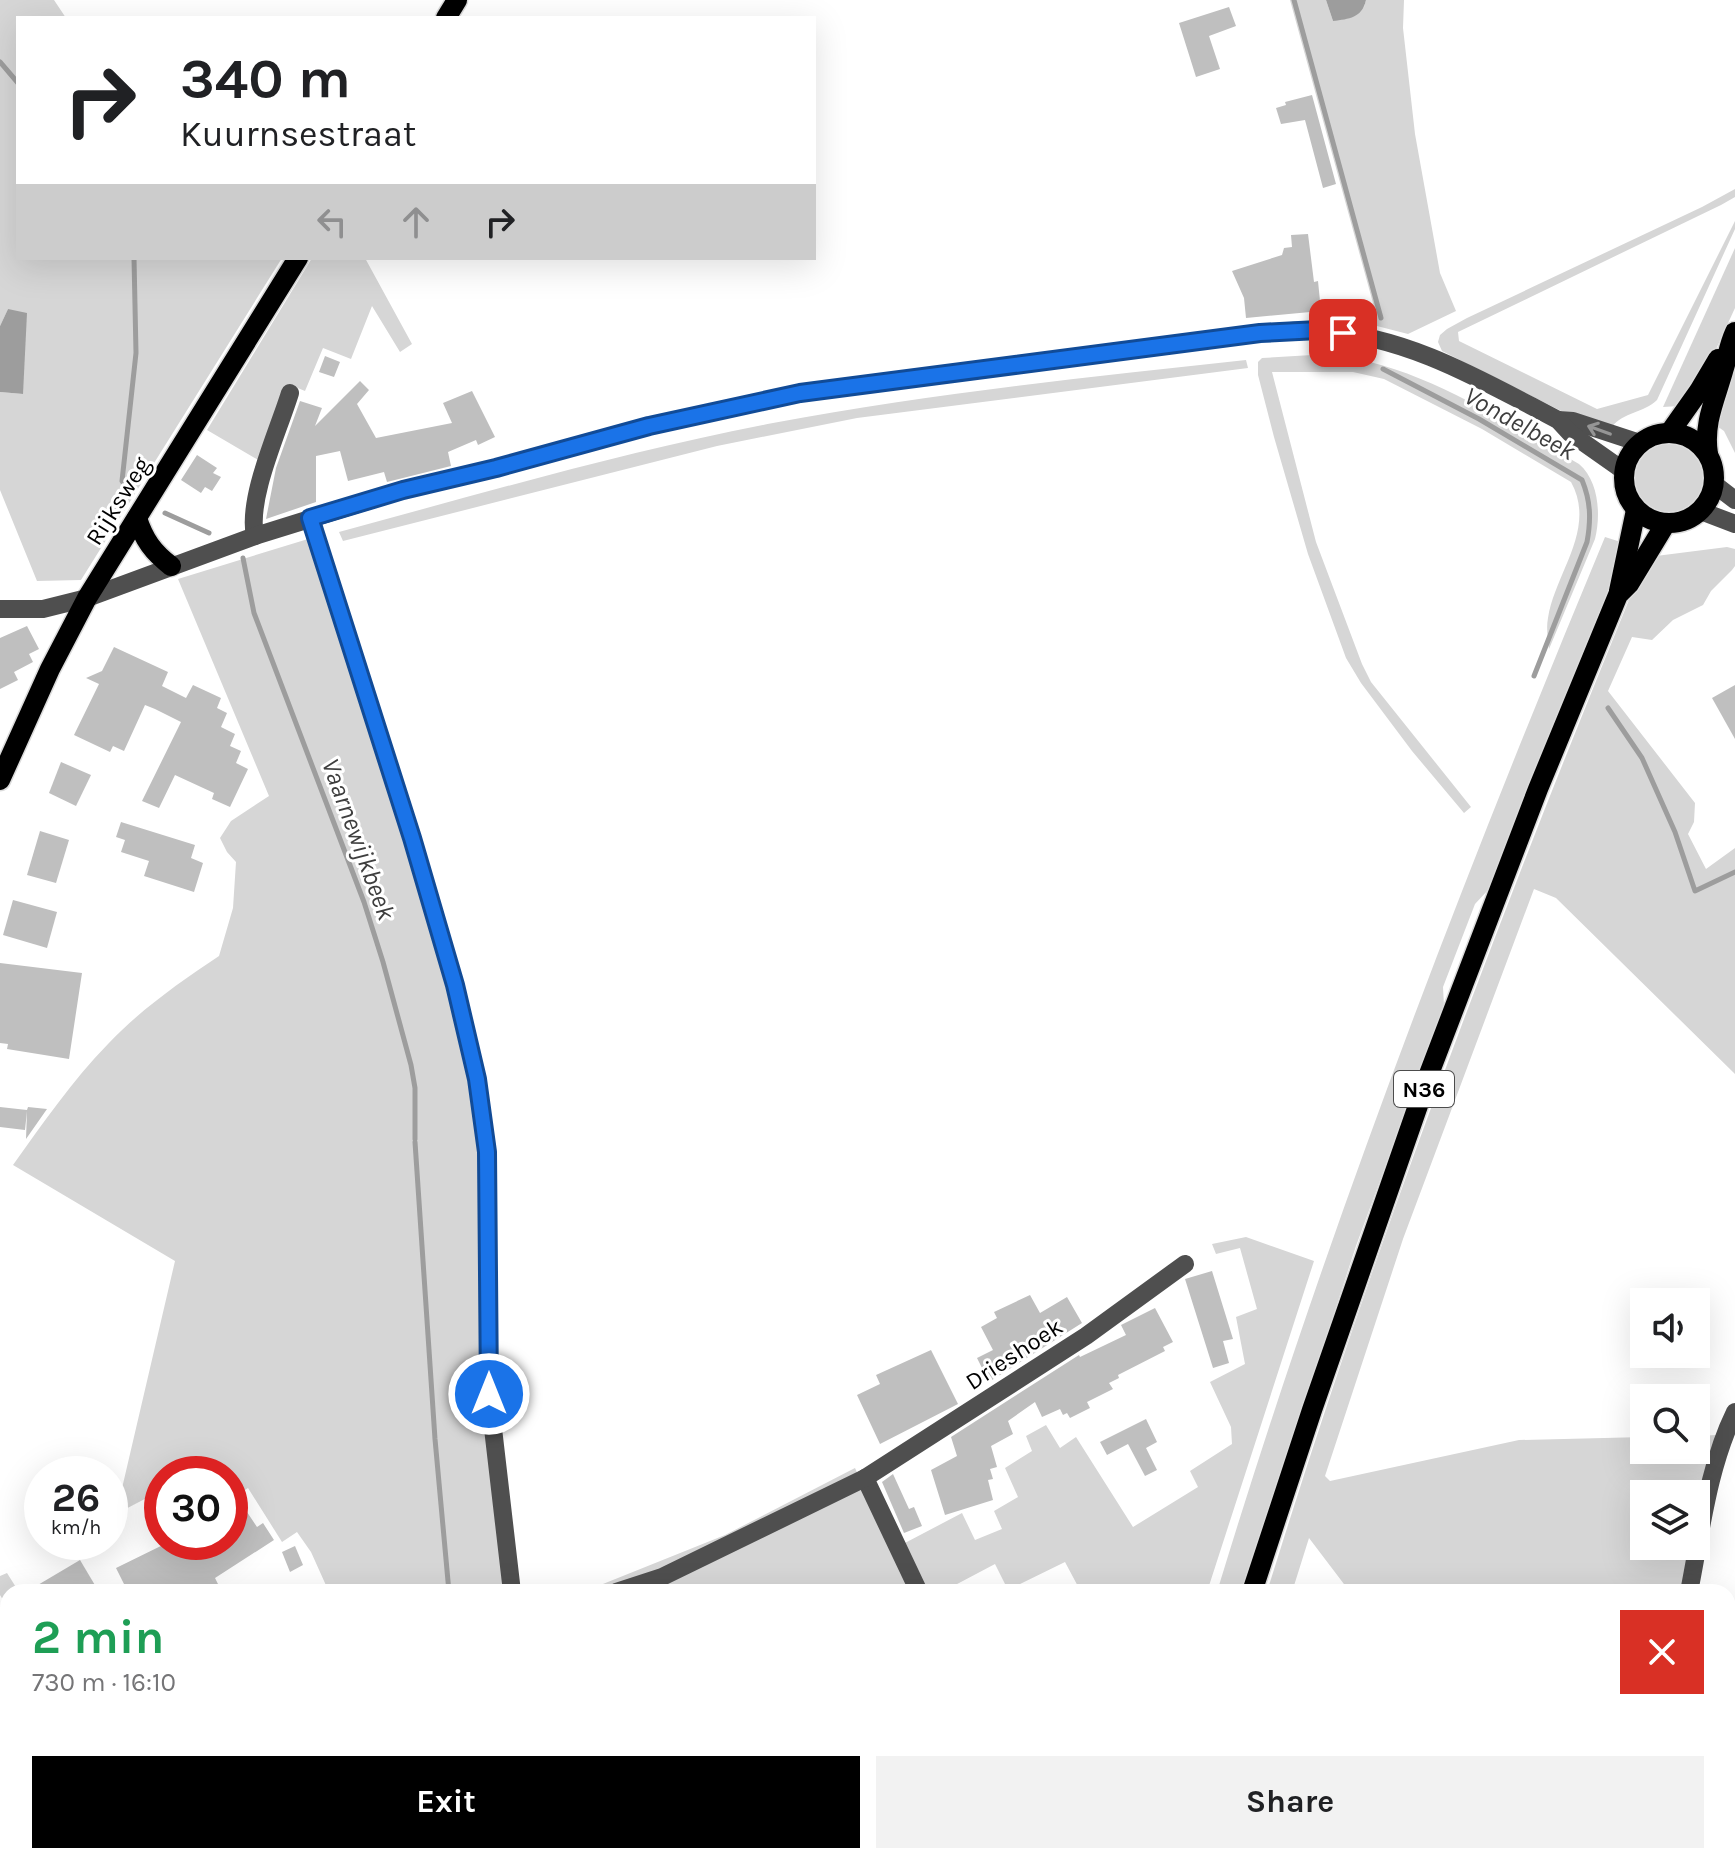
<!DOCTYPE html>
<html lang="en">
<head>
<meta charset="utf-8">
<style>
	body { margin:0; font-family:Karla,sans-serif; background:#f2f2f2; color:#202124; height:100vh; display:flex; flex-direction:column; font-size:30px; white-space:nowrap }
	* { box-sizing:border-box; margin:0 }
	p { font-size:26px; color:#757577 }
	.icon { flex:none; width:44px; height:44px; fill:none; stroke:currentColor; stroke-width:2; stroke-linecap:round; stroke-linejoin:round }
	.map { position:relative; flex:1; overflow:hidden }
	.drawer { position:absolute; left:0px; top:1584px; width:1736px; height:280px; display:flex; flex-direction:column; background:#fff; border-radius:24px 24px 0 0; box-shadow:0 8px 32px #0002 }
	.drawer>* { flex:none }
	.banner { position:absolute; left:16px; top:16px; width:800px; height:244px; border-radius:0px; box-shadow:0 8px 32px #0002; background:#fff; color:#202124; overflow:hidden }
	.controls { position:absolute; left:1630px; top:1288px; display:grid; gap:16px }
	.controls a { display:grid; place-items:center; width:80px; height:80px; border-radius:0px; background:#fff; box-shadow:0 8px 32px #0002; font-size:40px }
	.speed { position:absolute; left:24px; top:1456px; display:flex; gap:16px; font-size:40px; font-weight:700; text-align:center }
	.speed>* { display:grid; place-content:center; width:104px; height:104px; border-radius:50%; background:#fff; box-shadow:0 8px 32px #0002; line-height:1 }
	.speed small { font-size:20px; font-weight:400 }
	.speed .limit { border:12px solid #d22; background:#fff; color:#111 }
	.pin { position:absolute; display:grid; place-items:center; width:68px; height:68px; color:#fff; margin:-34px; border-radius:16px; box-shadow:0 4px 12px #0006 }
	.me { position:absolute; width:88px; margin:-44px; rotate:0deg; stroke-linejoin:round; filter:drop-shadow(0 0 6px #0008) }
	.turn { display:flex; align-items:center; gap:28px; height:168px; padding:0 32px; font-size:36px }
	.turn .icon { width:104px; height:104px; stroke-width:2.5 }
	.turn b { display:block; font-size:56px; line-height:68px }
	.lanes { display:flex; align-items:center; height:76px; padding:0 32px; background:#0003; justify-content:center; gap:40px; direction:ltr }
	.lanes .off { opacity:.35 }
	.round { display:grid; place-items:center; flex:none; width:84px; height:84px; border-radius:0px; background:#f2f2f2 }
	.headline { display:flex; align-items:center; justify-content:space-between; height:136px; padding:0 32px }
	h1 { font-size:48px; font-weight:700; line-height:60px; color:#1e9e55 }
	.action { display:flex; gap:16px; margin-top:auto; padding:16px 32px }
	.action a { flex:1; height:92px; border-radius:0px; background:#000; color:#fff; font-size:32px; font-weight:700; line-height:92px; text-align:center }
	.action a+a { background:#f2f2f2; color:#202124 }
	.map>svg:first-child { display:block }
	.green { fill:#d6d6d6 }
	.water { fill:#9d9d9d }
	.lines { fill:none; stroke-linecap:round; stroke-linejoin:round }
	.stream { stroke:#9d9d9d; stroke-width:5 }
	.building { fill:#bfbfbf }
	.major-casing { stroke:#dbdbdb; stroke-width:23 }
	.minor { stroke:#4f4f4f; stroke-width:18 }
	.major { stroke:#000; stroke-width:20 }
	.oneway { stroke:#959595 }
	.route-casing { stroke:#114b97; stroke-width:20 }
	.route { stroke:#1a73e8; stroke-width:14 }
	.labels { text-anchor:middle; stroke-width:6; stroke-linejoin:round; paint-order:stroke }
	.shield { fill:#fff; stroke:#4c4c4c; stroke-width:2 }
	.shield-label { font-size:22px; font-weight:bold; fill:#000 }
	.street-label { font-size:24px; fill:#000; stroke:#fff }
	.water-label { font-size:26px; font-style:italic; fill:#3e3e3e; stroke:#fff }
</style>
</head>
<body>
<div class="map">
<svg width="1735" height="1864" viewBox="0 0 1735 1864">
	<rect width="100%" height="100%" fill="#fff"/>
	<!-- green -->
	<g class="green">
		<polygon points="0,0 54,0 66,18 18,18 18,258 282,258 81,580 37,581 0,490 0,392 23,394 8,309 0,326"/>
		<polygon points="1290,0 1326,0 1333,21 1364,7 1366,0 1404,0 1403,28 1415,134 1440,273 1456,311 1408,334 1373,325 1376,314"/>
		<path d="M1735 189V197L1721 205 1458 332 1459 341 1597 409 1648 395 1735 221V229L1657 400C1644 413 1623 412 1612 427L1573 417 1442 351 1438 342 1440 335 1447 329 1467 318 1702 207Z"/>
		<polygon points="1735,248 1735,308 1705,373 1679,406 1663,407"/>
		<polygon points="312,258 365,258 412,344 400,352 372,306 351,359 323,348 305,391 288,384 260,461 207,430"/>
		<path d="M1329 354C1423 366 1498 418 1579 464 1599 481 1601 515 1595 539L1549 649C1548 639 1546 628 1548 618 1555 573 1597 529 1571 482L1482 429 1384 379 1353 372H1272L1316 542 1362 664 1371 682 1471 807 1464 813 1412 751 1361 683 1346 658 1308 554 1274 437 1258 375V362L1262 358Z"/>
		<polygon points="1735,359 1735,453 1724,431 1714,424"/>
		<path d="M1246 360 1248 368 857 418 717 446 343 541 339 532C483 493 627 451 773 423 929 394 1088 377 1246 360Z"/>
		<circle cx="1669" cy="478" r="34"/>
		<path d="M1605 537 1624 543 1612 582 1489 889 1475 904 1443 987 1444 1006 1356 1246 1243 1592H1217C1326 1233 1461 883 1605 537Z"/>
		<path d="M308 539 413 861 472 1082 478 1129 506 1592H329L311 1552 297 1532 282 1542 248 1488 230 1500V1474H162V1490L116 1514 175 1261 13 1165C43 1123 72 1081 108 1044 140 1010 180 982 219 956L233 908 236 862 227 852 220 838 231 821 269 796 178 579Z"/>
		<path d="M1727 547 1735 549V566L1732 570 1711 591 1703 605 1673 620 1652 640 1632 637 1608 691 1695 803 1694 822 1688 834 1706 869 1735 848V1074L1556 898 1534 889 1403 1239 1325 1476 1330 1481 1519 1440 1644 1437V1450H1696V1436L1717 1435 1696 1539V1494H1644V1546H1695L1685 1592H1350L1309 1538 1292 1592H1267C1372 1252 1498 919 1633 590L1656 556Z"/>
		<polygon points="1246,1237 1314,1261 1207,1592 1081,1592 1065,1562 1008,1590 995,1564 942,1592 925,1592 903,1544 962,1513 975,1540 1002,1529 994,1511 1018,1497 1005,1468 1032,1451 1026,1436 1046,1425 1060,1448 1076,1437 1133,1527 1198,1487 1190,1471 1232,1444 1231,1427 1210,1382 1245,1364 1236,1317 1257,1309 1240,1248 1216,1254 1212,1244"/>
		<polygon points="855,1468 912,1592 583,1592 725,1535"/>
		<polygon points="7,1573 19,1592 8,1592 8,1608 0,1595 0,1576"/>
		<polygon points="1728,1662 1735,1670 1735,1864 1644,1864 1646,1856 1728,1856"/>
		<polygon points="319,1856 677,1856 678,1864 326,1864"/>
		<polygon points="1058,1856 1129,1856 1127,1864 1062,1864"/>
		<polygon points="1369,1856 1514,1856 1515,1864 1368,1864"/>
	</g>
	<!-- water -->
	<g class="water">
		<path d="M1326 0H1366C1362 18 1349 19 1333 21Z"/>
		<polygon points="8,309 27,313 23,394 0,392 0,326"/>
	</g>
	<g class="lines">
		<!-- stream -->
		<g class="stream">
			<polyline points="1294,0 1381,318"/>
			<polyline points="0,62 18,83"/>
			<path d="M1383 369 1479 419 1582 480C1591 502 1591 520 1587 542L1534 676"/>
			<polyline points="130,492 122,481 136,353 134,258"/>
			<polyline points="165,513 209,533"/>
			<polyline points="243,558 254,613 364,902 383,962 411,1065 415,1088 415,1139"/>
			<polyline points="1608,708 1642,758 1675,832 1695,891 1735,872"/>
			<polyline points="415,1142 435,1439 449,1592"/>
			<polyline points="634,1864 639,1856"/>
		</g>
	</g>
	<!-- building -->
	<g class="building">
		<polygon points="1229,7 1236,26 1209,36 1220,69 1196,77 1179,23"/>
		<polygon points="1312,95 1336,184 1323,188 1305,120 1281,124 1276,108 1286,105 1285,102"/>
		<polygon points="1308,234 1314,282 1318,281 1321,311 1246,318 1244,298 1232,271 1282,255 1284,248 1292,247 1291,235"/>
		<polygon points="325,356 340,362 334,377 319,372"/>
		<polygon points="360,381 369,390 357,404 376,438 452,423 443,403 472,391 495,437 478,445 476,440 448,452 451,466 387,482 384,472 348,481 340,451 316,456 316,502 266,519 276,468 300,401 322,408 315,426"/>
		<polygon points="197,455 217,468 213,473 221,477 212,491 205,487 201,493 181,480"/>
		<polygon points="27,626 39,649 29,654 33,662 14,672 18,680 0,689 0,638"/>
		<polygon points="114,647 168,672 162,686 186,698 193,685 221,698 217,708 227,713 221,727 235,734 230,746 241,751 236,763 248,769 230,807 212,799 214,793 175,775 159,808 142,801 181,722 155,709 145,705 124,751 113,746 110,752 74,735 99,684 86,678 102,671"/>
		<polygon points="1735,685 1735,739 1712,698"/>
		<polygon points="61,762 91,775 76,806 49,793"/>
		<polygon points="121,822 195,845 191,858 203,863 194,892 144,876 149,861 121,852 125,840 116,837"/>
		<polygon points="40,831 69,840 56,883 27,875"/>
		<polygon points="13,900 57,912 47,948 3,935"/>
		<polygon points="0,963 82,973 69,1059 7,1049 8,1044 0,1043"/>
		<polygon points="0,1107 27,1110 28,1107 47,1109 26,1139 27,1111 25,1130 0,1127"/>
		<polygon points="1212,1271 1233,1339 1223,1341 1229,1363 1213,1368 1185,1279"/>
		<polygon points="1030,1295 1040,1313 1067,1297 1082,1323 989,1382 977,1358 993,1350 981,1327 997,1318 994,1312"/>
		<polygon points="1155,1308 1173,1342 1163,1347 1165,1351 1118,1375 1119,1378 1109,1383 1113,1389 1087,1402 1090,1408 1070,1418 1067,1413 1063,1415 1060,1409 1042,1417 1035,1402 1008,1421 1013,1434 991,1446 997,1467 990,1469 993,1479 988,1480 993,1500 945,1515 931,1470 957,1456 951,1437 1079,1355 1080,1357 1126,1335 1121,1325"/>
		<polygon points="931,1350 958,1404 880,1444 857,1395 880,1384 876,1375"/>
		<polygon points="1146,1419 1157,1442 1146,1448 1157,1470 1145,1476 1128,1444 1107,1455 1100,1442"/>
		<polygon points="893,1474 909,1509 914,1507 922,1526 904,1533 882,1482"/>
		<polygon points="230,1497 240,1513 245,1509 257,1527 263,1523 274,1540 215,1578 222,1592 128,1592 116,1568 169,1542 230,1542"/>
		<polygon points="295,1546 303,1565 290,1572 282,1552"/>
		<polygon points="80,1560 99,1592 26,1592"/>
	</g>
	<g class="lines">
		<defs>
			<g id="major">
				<polyline points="446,18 457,0"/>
				<polyline points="1670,432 1699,391 1718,359"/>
				<circle cx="1669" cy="478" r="45"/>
				<path d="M1708 454C1703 422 1716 398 1724 368 1728 355 1729 345 1735 332"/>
				<path d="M137 518C144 540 153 552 171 566"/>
				<polyline points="1619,591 1636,510"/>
				<polyline points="0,780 50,669 87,598 298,258"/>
				<polyline points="1252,1592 1312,1410 1429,1074 1538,789 1618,595 1629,584 1666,523"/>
				<polyline points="1165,1864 1167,1856"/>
				<polyline points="1181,1864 1183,1856"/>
			</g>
		</defs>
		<!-- major casing -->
		<use href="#major" class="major-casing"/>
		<!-- minor -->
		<g class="minor">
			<polyline points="1558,420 1573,421 1640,443"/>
			<polyline points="1714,484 1735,500"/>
			<polyline points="1701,511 1735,524"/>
			<polyline points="310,518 412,838 455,985 477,1079 487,1152 489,1394 512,1592"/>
			<path d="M255 536C247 498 278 432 290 393"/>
			<path d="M0 609H43L87 598 255 536 403 490 496 468 649 426 800 393 1260 333C1280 332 1302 329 1322 331 1408 336 1483 381 1558 420L1570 433 1624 471"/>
			<polyline points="865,1478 919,1592"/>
			<polyline points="616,1592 662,1577 865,1478 1086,1336 1185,1264"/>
			<path d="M1689 1592C1701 1532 1708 1467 1735 1412"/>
			<polyline points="0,1708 8,1714"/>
			<polyline points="6,1737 8,1735"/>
			<polyline points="1045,1856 1050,1864"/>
			<polyline points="139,1864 148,1856"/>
			<polyline points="1638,1864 1639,1856"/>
		</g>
		<!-- major -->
		<use href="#major" class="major"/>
	</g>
	<!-- one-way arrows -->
	<defs><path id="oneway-shaft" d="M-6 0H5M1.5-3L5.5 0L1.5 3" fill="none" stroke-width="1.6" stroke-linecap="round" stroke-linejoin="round" transform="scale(2)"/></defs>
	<use class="oneway" href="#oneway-shaft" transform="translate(1599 430) rotate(-160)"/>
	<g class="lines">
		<defs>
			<polyline id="route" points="489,1394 487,1152 477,1079 455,985 412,838 310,518 403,490 496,468 649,426 800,393 1260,333 1318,330 1343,333"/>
		</defs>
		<!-- route casing -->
		<use href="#route" class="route-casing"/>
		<!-- route -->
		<use href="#route" class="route"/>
	</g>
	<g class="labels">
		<!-- shield labels -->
		<rect class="shield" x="1394" y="1071" width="60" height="36" rx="6"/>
		<g class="shield-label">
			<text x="1424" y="1097">N36</text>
		</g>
		<!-- street labels -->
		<g class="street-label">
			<text transform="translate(118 501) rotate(-58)" y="8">Rijksweg</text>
			<text transform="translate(1014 1354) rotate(-33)" y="8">Drieshoek</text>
		</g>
		<!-- water labels -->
		<g class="water-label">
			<text transform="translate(1520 423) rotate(29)" y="9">Vondelbeek</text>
			<text transform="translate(359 839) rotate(70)" y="9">Vaarnewijkbeek</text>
		</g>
	</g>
</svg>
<div class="controls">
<a><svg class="icon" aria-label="sound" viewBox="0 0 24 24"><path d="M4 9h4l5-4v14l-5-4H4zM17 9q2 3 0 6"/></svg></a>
<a><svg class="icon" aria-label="search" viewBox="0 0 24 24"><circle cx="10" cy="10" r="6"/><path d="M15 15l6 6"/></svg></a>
<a><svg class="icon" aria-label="layers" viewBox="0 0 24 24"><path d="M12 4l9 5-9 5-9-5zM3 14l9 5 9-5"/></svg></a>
</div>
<div class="speed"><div>26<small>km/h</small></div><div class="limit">30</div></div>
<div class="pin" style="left:1343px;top:333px;background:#d93025"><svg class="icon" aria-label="arrive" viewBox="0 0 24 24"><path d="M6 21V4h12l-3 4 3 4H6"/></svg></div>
<svg class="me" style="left:489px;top:1394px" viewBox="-20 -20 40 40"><circle r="17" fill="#1a73e8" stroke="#fff" stroke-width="3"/><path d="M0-11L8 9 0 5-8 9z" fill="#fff"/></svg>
<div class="banner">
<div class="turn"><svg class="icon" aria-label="right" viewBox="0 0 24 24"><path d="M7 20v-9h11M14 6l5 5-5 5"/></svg><div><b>340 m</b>Kuurnsestraat</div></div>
<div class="lanes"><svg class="icon off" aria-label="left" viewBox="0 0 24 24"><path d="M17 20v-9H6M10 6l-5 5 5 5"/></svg><svg class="icon off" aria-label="ahead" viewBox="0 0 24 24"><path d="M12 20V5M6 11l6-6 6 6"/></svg><svg class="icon" aria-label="right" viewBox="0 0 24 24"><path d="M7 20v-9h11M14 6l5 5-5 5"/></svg></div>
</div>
<section class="drawer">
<div class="headline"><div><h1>2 min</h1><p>730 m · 16:10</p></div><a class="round" style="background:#d93025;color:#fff"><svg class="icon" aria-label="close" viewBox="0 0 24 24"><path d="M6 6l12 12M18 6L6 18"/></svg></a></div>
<div class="action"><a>Exit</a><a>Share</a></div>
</section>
</div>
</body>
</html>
